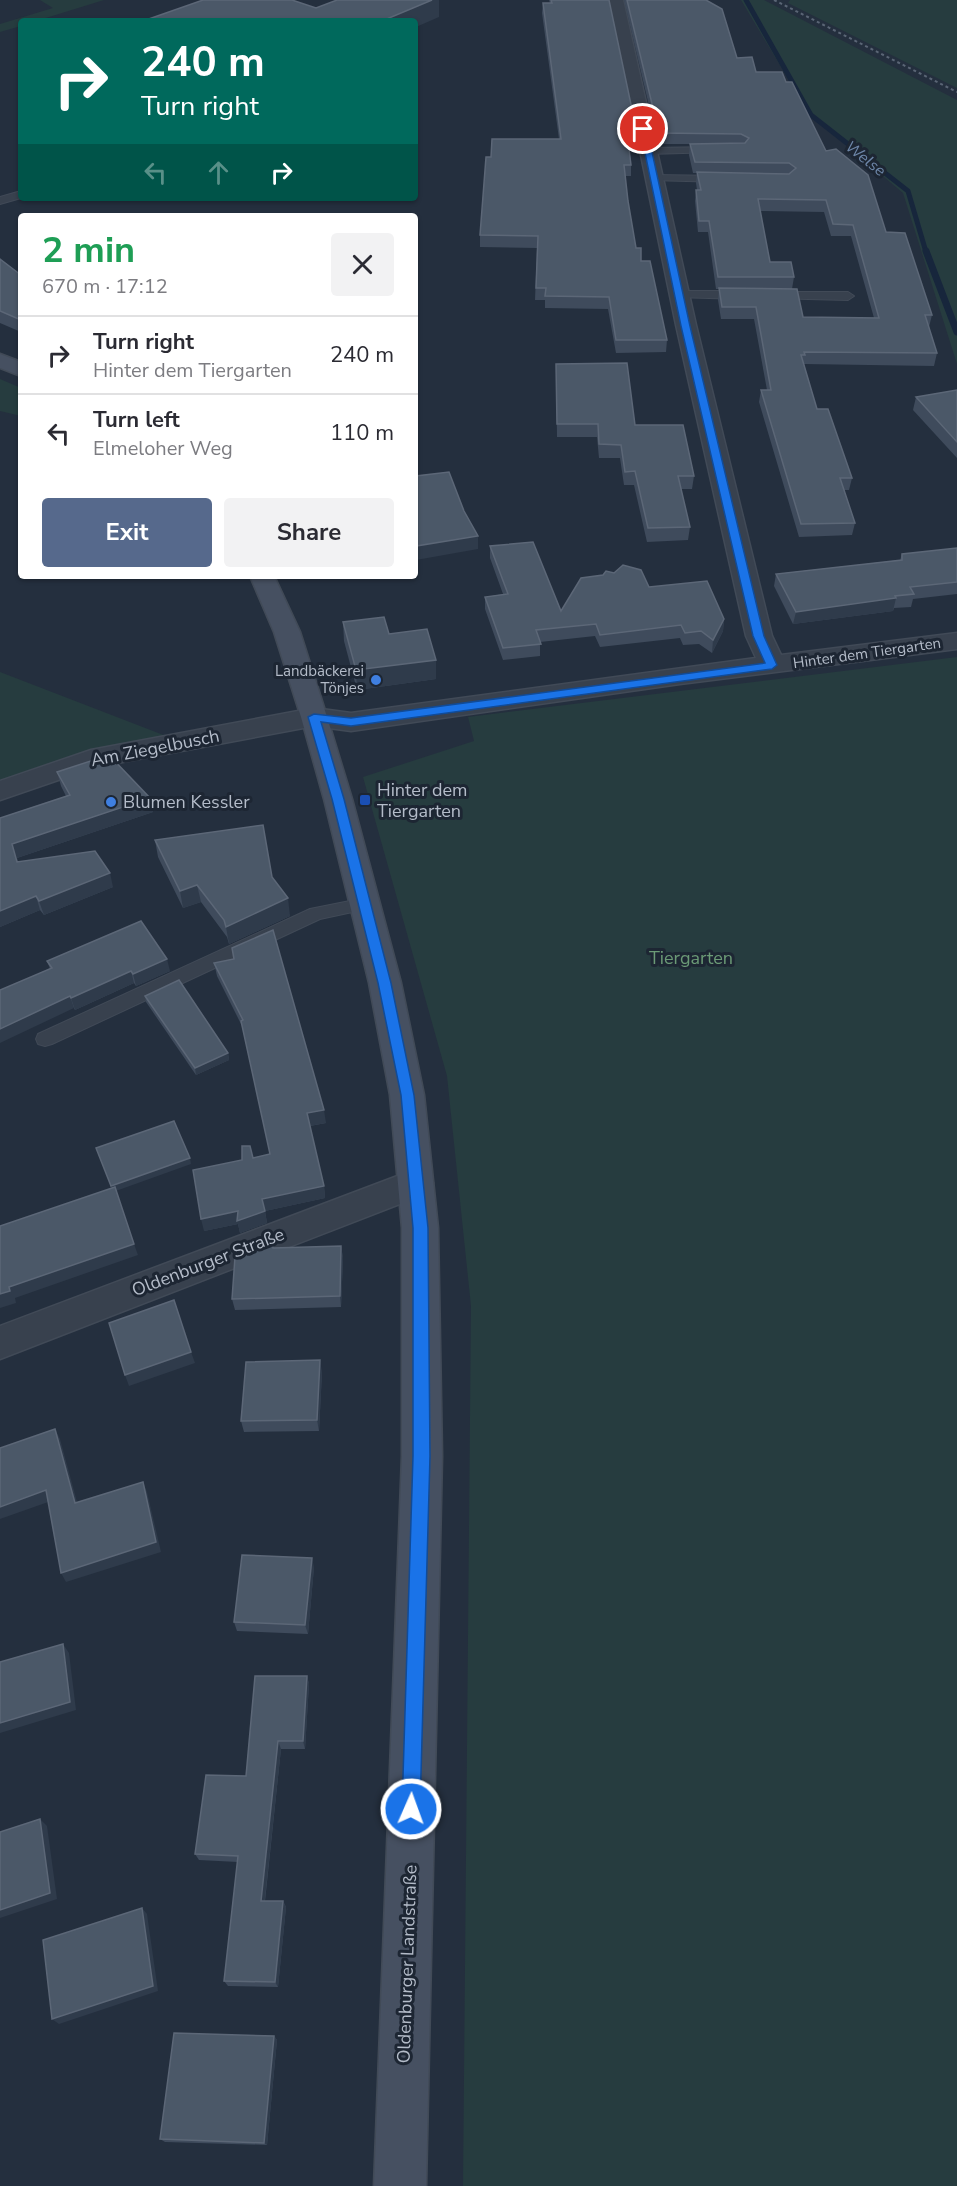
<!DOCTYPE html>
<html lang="en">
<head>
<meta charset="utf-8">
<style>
	body { margin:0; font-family:"Nunito Sans",sans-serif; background:#f2f2f3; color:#2b2b33; height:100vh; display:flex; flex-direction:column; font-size:22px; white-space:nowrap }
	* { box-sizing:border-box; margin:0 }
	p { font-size:20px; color:#7c7c81 }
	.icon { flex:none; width:33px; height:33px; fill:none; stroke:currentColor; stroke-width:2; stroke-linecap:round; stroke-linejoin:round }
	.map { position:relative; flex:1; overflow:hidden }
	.panel { position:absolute; left:18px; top:213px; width:400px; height:366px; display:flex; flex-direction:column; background:#fff; border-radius:6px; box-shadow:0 2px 4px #0004 }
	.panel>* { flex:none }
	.banner { position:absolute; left:18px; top:18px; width:400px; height:183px; border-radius:6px; box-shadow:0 2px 4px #0004; background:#00695c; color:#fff; overflow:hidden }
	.pin { position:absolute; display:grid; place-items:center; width:51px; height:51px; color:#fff; margin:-26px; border:3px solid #fff; border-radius:50%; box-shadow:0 2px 6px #0007 }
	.me { position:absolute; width:66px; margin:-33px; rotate:2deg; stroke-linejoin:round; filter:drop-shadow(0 0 4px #0008) }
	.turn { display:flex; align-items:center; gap:21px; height:126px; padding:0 24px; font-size:27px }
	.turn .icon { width:78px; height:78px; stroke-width:2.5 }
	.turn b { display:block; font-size:42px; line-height:51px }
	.lanes { display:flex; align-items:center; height:57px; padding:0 24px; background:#0003; justify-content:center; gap:30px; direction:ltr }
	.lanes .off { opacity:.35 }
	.round { display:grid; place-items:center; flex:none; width:63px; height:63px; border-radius:6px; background:#f2f2f3 }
	.summary { display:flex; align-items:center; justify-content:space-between; height:102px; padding:0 24px }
	h1 { font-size:36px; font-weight:700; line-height:45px; color:#1e9e55 }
	.button { display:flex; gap:12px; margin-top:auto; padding:12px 24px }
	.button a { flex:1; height:69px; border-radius:6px; background:#56698c; color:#fff; font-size:24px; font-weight:700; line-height:69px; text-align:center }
	.button a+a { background:#f2f2f3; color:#2b2b33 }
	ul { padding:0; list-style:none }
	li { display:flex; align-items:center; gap:18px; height:78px; padding:0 24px; border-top:2px solid #e1e1e2 }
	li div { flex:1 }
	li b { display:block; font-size:22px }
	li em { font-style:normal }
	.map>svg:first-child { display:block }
	.green { fill:#263c3f }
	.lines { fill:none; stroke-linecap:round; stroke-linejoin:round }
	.stream-far1 { stroke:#17263c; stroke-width:5 }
	.stream { stroke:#17263c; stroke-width:7 }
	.service-casing { stroke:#414a57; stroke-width:2 }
	.minor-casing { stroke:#414a57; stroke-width:3 }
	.secondary-casing { stroke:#414a57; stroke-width:3 }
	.service { fill:#38414e; fill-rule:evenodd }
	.minor { fill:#38414e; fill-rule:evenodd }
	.secondary { fill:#465061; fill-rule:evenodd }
	.rail { stroke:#5a6575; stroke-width:2; stroke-dasharray:3 3; stroke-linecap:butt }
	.wall { fill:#3f4b5c; fill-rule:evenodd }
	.shaded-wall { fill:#2f3b4b }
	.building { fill:#4b5868; stroke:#5c6777; stroke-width:1.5 }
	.route { fill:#1a73e8; stroke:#114b97; stroke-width:1.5 }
	.shop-dot { fill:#3f7fe0; stroke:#1d2633; stroke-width:2 }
	.transit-dot { fill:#1a4fb4; stroke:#1d2633; stroke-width:2 }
	.labels { text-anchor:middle; stroke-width:6; stroke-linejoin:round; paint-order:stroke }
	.far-street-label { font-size:15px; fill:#b4bcc9; stroke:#1d2633 }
	.far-poi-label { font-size:15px; fill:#b4bcc9; stroke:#1d2633; text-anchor:end }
	.far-water-label { font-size:16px; font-style:italic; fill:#6d86a8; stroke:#1d2633 }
	.street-label { font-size:18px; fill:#b4bcc9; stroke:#1d2633 }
	.poi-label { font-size:18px; fill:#b4bcc9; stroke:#1d2633; text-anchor:start }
	.park-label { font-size:18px; fill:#6b9a76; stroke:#1d2633 }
</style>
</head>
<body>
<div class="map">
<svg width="957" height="2186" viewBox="0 0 957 2186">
	<rect width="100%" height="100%" fill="#242f3e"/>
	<!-- green -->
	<g class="green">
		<polygon points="40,0 104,0 36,21 21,21 21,26 0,32 0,24 53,8"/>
		<polygon points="741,0 764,0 957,100 957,364 903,193 809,114"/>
		<polygon points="790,0 957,0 957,88 788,3"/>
		<polygon points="0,379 21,388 21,416 0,411"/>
		<polygon points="957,657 957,2186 463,2186 471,1306 447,1076 363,777 474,741 468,717"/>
		<polygon points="0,672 166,736 0,789"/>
	</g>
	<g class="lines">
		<!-- stream-far1 -->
		<polyline class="stream-far1" points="746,0 811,115 908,191 926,252"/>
		<!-- stream -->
		<polyline class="stream" points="926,251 957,332"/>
		<defs>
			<g id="service">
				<polygon points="714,147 719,150 718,152 648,154 643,151 648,148"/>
				<polygon points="654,175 723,176 728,179 723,182 650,180 650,176"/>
				<polygon points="21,191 21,198 0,204 0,197"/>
				<polygon points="679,291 743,291 749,295 743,299 675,297 673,295"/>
				<polygon points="772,292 848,292 854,296 848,300 768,298 768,294"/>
				<polygon points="365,898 371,900 374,904 371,908 320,919 52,1044 45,1046 38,1044 36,1039 38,1034 310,909"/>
			</g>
			<g id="minor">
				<polygon points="609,0 623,0 696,325 772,636 781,655 957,633 957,649 680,684 351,731 314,726 96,767 0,800 0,781 91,750 314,708 351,713 756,658 746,636 676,325"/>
				<polygon points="416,1169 428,1173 433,1183 428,1193 0,1359 0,1326"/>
			</g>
			<g id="secondary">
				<polygon points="0,354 21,362 21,376 0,368"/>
				<polygon points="250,576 274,576 300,632 327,717 352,799 401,983 424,1095 438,1228 442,1456 426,2186 374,2186 402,1456 402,1228 390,1095 369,983 324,799 301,717 274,632"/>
			</g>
		</defs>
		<!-- service casing -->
		<use href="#service" class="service-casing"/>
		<!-- minor casing -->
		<use href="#minor" class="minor-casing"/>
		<!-- secondary casing -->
		<use href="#secondary" class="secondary-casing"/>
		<!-- service -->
		<use href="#service" class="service"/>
		<!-- minor -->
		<use href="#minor" class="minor"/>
		<!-- secondary -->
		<use href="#secondary" class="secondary"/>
		<!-- rail -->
		<polyline class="rail" points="774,0 957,92"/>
	</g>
	<!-- wall -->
	<g class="wall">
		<polygon points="549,0 609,0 637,133 636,144 629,144 631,165 631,176 625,176 628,201 636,248 667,340 666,352 616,353 608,309 545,308 545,300 535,300 537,248 480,247 480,235 491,157 559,139 542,13 543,3 550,3"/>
		<path d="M624 0H706L737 58 756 72 786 82 826 151 886 232 932 315 929 327 937 353 934 366 804 364 817 409 852 478 849 490H844L855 523 852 535 799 537 759 402 761 390H767L754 319H721L718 300 719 289H716L708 232H698L695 201 696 190H697L696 183 697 173H693L689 155 690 144H658ZM760 211 824 212 831 236H851L874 318 803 317 792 289 794 277 770 262Z"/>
		<polygon points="0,259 21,275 21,332 0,323"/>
		<polygon points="556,364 635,425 694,476 692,489 681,489 690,527 688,540 647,542 634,485 624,485 620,458 599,458 597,437 557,437"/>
		<polygon points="957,390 957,458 913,410 916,397"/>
		<polygon points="490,546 561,611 649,587 724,619 723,631 712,653 699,644 683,645 680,638 600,647 595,636 540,642 540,656 503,660 485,609 485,597 503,594 490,558"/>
		<polygon points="957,548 957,594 913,599 911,607 894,608 893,611 793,624 774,586 776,574 900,560 902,554"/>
		<polygon points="343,622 389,634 436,660 436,679 357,690 344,641"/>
		<polygon points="57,772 150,798 153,812 17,858 18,862 113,887 44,915 40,910 0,927 0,818 66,796 61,786"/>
		<polygon points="155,840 272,877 290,916 229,944 227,937 201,902 183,908 158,857"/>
		<polygon points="232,948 326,1123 310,1126 324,1186 325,1198 265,1211 267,1223 240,1233 238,1224 204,1231 270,1154 242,1026 217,976 214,963 234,959"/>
		<polygon points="47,961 170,971 136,986 134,983 75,1010 50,969"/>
		<polygon points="145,996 228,1053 229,1060 196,1075 146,1002"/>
		<polygon points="341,1246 343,1258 341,1307 235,1310 232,1299 273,1248"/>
		<polygon points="322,1372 319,1431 244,1432 241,1421"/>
		<polygon points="314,1567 308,1634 237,1631 234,1622"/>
		<polygon points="307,1676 309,1684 305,1749 281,1749 265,1901 283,1901 286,1907 278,1987 228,1986 224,1981 238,1862 199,1860 195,1854 246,1776"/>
		<polygon points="274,2036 277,2040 267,2145 165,2142 160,2139"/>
	</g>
	<!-- shaded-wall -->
	<g class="shaded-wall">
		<polygon points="432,0 439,0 439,17 416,27 416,21 382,21"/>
		<polygon points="478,536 478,549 416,560 416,546"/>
		<polygon points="896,598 893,611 793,624 796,612"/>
		<polygon points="724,619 723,631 712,653 713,640"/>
		<polygon points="436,660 436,679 357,690 356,670"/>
		<polygon points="150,798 153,812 17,858 21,877 12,844"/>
		<polygon points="110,873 113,887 44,915 39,901"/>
		<polygon points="197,885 201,902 183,908 180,891"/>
		<polygon points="36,896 40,910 0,927 0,911"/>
		<polygon points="288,898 290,916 229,944 226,927"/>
		<polygon points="167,959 170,971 136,986 133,974"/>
		<polygon points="131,971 134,983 75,1010 71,998"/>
		<polygon points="70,996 74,1008 0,1043 0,1029"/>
		<polygon points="228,1053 229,1060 196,1075 195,1068"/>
		<polygon points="324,1110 326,1123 309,1126 307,1113"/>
		<polygon points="190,1158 191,1164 113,1192 111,1186"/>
		<polygon points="324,1186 325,1198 265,1211 267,1223 240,1233 238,1224 204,1231 201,1219 262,1199"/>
		<polygon points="134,1244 138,1255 15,1298 16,1303 0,1308 0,1294 9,1287"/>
		<polygon points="341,1246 343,1258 341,1307 340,1296"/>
		<polygon points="191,1352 195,1363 129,1386 125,1375"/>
		<polygon points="320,1360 322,1372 319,1431 317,1420"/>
		<polygon points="55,1429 60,1439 80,1513 75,1503"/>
		<polygon points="143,1482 147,1492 161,1552 66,1582 61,1573"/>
		<polygon points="46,1490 51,1501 0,1519 0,1507"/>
		<polygon points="312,1558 314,1567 308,1634 305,1625"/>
		<polygon points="63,1644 69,1653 76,1710 0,1733 0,1723"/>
		<polygon points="307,1676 309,1684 305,1749 303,1741"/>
		<polygon points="278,1741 281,1749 264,1907 261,1901"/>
		<polygon points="40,1819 47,1826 57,1899 0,1918 0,1910"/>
		<polygon points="283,1901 286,1907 278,1987 275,1982"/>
		<polygon points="142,1908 147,1914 158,1991 59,2024 52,2019"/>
		<polygon points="274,2036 277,2040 267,2145 264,2143"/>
	</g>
	<!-- building -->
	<g class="building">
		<polygon points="203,0 292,0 316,8 337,0 432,0 382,21 143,21"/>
		<polygon points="551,0 609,0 637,133 627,133 631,165 624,165 628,201 636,248 641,248 641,261 650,261 667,340 616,340 609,297 545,296 546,288 536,288 538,236 480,235 486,157 491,157 492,139 561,139 543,3 552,3"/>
		<polygon points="627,0 706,0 722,9 737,58 752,57 756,72 782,72 786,82 792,82 826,151 836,149 868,175 886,232 905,233 932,315 925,315 937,353 804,352 805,355 801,355 817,409 828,409 852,478 840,478 855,523 801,524 761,390 771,390 756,307 722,307 719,288 797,289 803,317 879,318 853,225 833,224 826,200 758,199 770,262 791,262 794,277 718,277 709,221 699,221 696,190 701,190 697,172 789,174 796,168 789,163 695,162 690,144 745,143 749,138 741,134 659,133"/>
		<polygon points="0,259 21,275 21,320 0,311"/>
		<polygon points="627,363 635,425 683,425 694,476 678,476 690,527 648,528 635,471 625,472 621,445 599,444 598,424 557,424 556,364"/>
		<polygon points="957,390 957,442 916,397"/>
		<polygon points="449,472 464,511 478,536 416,546 416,476"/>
		<polygon points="533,542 561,611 581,578 603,575 606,571 614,573 623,565 641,570 649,587 707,581 724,619 713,640 701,631 685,633 681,625 600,635 596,624 536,630 541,644 503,648 485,597 508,594 490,546"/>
		<polygon points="957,548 957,582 910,587 914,594 895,596 896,598 796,612 776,574 902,560 902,554"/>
		<polygon points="384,617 389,634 427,629 436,660 356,670 343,622"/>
		<polygon points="109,755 150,798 12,844 17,862 95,851 110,873 39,901 36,896 0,911 0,818 70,795 57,772"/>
		<polygon points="263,825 272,877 288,898 226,927 224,920 197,885 180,891 155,840"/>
		<polygon points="141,921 167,959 133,974 131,971 71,998 70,996 0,1029 0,990 52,968 47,961"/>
		<polygon points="273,930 324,1110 307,1113 324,1186 262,1199 265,1211 237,1221 238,1211 201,1219 193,1170 242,1160 242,1146 250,1146 253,1158 270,1154 241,1021 243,1020 214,963 234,959 232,948"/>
		<polygon points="179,980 228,1053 195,1068 145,996"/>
		<polygon points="174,1121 190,1158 111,1186 96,1148"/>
		<polygon points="115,1187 134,1244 9,1287 10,1291 0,1294 0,1226"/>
		<polygon points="272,1243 273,1248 341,1246 340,1296 232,1299 235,1257"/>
		<polygon points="174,1300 191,1352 125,1375 109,1323"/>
		<polygon points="320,1360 317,1420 241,1421 246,1362"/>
		<polygon points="55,1429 75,1503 143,1482 156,1542 61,1573 46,1490 0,1507 0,1448"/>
		<polygon points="242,1555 312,1558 305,1625 234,1622"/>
		<polygon points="63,1644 70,1702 0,1723 0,1662"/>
		<polygon points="255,1676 307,1676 303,1741 278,1741 261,1901 283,1901 275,1982 224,1981 238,1856 195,1854 206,1775 246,1776"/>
		<polygon points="40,1819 50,1893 0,1910 0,1832"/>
		<polygon points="142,1908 153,1986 52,2019 43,1940"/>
		<polygon points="174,2033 274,2036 264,2143 160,2139"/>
	</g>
	<!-- route -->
	<polygon class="route" points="643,127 647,129 690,326 764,636 777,665 772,669 351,726 321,722 344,799 391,983 414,1095 428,1228 430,1456 420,1809 418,1816 411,1819 405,1816 402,1809 413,1456 413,1228 401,1095 378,983 332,799 308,717 314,714 351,718 765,663 753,636 681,326 640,129"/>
	<!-- markers -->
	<g class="shop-dot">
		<circle cx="376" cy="680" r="6"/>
		<circle cx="111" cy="802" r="6"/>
	</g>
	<rect class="transit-dot" x="359" y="794" width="12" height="12" rx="3"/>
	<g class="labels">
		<!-- far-street labels -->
		<g class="far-street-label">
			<text transform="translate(867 653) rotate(-8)" y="5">Hinter dem Tiergarten</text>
		</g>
		<!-- far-poi labels -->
		<g class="far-poi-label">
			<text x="364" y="676">Landbäckerei<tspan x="364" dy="17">Tönjes</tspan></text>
		</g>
		<!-- far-water labels -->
		<g class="far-water-label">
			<text transform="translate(866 158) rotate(38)" y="6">Welse</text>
		</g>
		<!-- street labels -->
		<g class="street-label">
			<text transform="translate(155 748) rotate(-11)" y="6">Am Ziegelbusch</text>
			<text transform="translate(208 1262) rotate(-21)" y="6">Oldenburger Straße</text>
			<text transform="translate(407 1964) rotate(-88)" y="6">Oldenburger Landstraße</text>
		</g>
		<!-- poi labels -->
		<g class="poi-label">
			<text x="377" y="796">Hinter dem<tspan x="377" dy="21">Tiergarten</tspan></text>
			<text x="123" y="808">Blumen Kessler</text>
		</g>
		<!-- park labels -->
		<g class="park-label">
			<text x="691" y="964">Tiergarten</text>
		</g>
	</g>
</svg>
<div class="pin" style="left:643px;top:129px;background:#d93025"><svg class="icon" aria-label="arrive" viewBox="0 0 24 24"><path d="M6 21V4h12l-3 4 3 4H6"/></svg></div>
<svg class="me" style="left:411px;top:1809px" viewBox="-20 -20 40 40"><circle r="17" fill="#1a73e8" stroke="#fff" stroke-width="3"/><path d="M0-11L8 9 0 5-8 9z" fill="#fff"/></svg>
<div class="banner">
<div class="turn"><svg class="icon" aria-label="right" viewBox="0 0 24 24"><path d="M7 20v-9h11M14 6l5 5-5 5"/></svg><div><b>240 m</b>Turn right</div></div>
<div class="lanes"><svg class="icon off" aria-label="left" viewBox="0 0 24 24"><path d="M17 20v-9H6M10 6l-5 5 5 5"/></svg><svg class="icon off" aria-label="ahead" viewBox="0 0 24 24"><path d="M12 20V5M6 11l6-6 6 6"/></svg><svg class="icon" aria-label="right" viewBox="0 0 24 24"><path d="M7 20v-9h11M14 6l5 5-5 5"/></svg></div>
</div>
<section class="panel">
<div class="summary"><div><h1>2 min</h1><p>670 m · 17:12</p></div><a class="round"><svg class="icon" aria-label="close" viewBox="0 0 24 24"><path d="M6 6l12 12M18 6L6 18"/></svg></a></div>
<ul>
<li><svg class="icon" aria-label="right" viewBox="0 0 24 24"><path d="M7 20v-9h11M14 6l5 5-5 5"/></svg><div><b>Turn right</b><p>Hinter dem Tiergarten</p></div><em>240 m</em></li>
<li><svg class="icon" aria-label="left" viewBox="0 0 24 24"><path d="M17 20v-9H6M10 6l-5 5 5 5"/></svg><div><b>Turn left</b><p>Elmeloher Weg</p></div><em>110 m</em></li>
</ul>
<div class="button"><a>Exit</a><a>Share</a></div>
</section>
</div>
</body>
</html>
